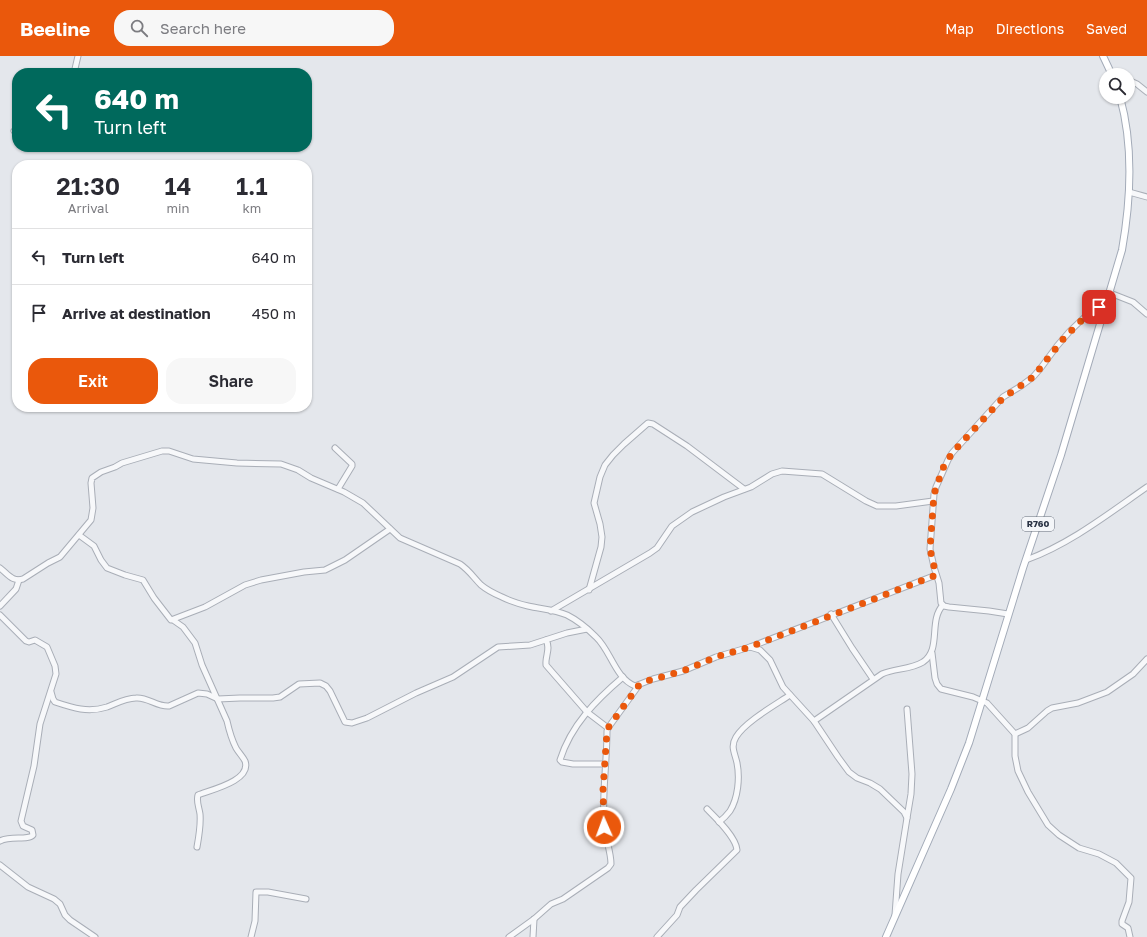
<!DOCTYPE html>
<html lang="en">
<head>
<meta charset="utf-8">
<style>
	body { margin:0; font-family:"Golos Text",sans-serif; background:#f7f7f7; color:#2b2b33; height:100vh; display:flex; flex-direction:column; font-size:15px; white-space:nowrap }
	* { box-sizing:border-box; margin:0 }
	p { font-size:13px; color:#7c7c81 }
	.icon { flex:none; width:22px; height:22px; fill:none; stroke:currentColor; stroke-width:2; stroke-linecap:round; stroke-linejoin:round }
	.map { position:relative; flex:1; overflow:hidden }
	.sheet { position:absolute; left:12px; top:104px; width:300px; height:252px; display:flex; flex-direction:column; background:#fff; border-radius:16px; box-shadow:0 1px 3px #0004 }
	.sheet>* { flex:none }
	.guide { position:absolute; left:12px; top:12px; width:300px; height:84px; border-radius:16px; box-shadow:0 1px 3px #0004; background:#00695c; color:#fff; overflow:hidden }
	.buttons { position:absolute; left:1099px; top:12px; display:grid; gap:8px }
	.buttons a { display:grid; place-items:center; width:36px; height:36px; border-radius:50%; background:#fff; box-shadow:0 1px 3px #0004; font-size:20px }
	.pin { position:absolute; display:grid; place-items:center; width:34px; height:34px; color:#fff; margin:-17px; border-radius:8px; box-shadow:0 2px 6px #0006 }
	.me { position:absolute; width:44px; margin:-22px; rotate:358deg; stroke-linejoin:round; filter:drop-shadow(0 0 3px #0008) }
	.turn { display:flex; align-items:center; gap:14px; height:84px; padding:0 16px; font-size:18px }
	.turn .icon { width:52px; height:52px; stroke-width:2.5 }
	.turn b { display:block; font-size:28px; line-height:34px }
	.eta { display:flex; justify-content:space-evenly; align-items:center; height:68px; text-align:center }
	.eta b { font-size:24px; font-weight:600; line-height:28px }
	.primary-button { display:flex; gap:8px; margin-top:auto; padding:8px 16px }
	.primary-button a { flex:1; height:46px; border-radius:16px; background:#ea580c; color:#fff; font-size:16px; font-weight:600; line-height:46px; text-align:center }
	.primary-button a+a { background:#f7f7f7; color:#2b2b33 }
	ul { padding:0; list-style:none }
	li { display:flex; align-items:center; gap:12px; height:56px; padding:0 16px; border-top:1px solid #e1e1e2 }
	li div { flex:1 }
	li b { display:block; font-size:15px }
	li em { font-style:normal }
	header { display:flex; align-items:center; gap:24px; box-sizing:border-box; height:56px; padding:0 20px; background:#ea580c; color:#fff }
	header strong { font-size:19px }
	nav { display:flex; gap:22px; margin-inline-start:auto; font-size:14px }
	.search { width:280px; height:36px; background:#f7f7f7; display:flex; align-items:center; gap:10px; box-sizing:border-box; padding:0 14px; border-radius:16px; color:#7c7c81; font-size:15px }
	.map>svg:first-child { display:block }
	.lines { fill:none; stroke-linecap:round; stroke-linejoin:round }
	.minor-casing { stroke:#a9aeb7; stroke-width:7 }
	.major-casing { stroke:#a3abb8; stroke-width:8 }
	.minor { stroke:#f7f8fa; stroke-width:5 }
	.major { stroke:#fff; stroke-width:6 }
	.route { stroke:#ea580c; stroke-width:7; stroke-dasharray:0 12.6 }
	.labels { text-anchor:middle; stroke-width:3; stroke-linejoin:round; paint-order:stroke }
	.shield { fill:#f4f6f9; stroke:#676e7b; stroke-width:1 }
	.shield-label { font-size:9px; font-weight:bold; fill:#2b3445 }
</style>
</head>
<body>
<header>
<strong>Beeline</strong>
<div class="search"><svg class="icon" aria-label="search" viewBox="0 0 24 24"><circle cx="10" cy="10" r="6"/><path d="M15 15l6 6"/></svg>Search here</div>
<nav><a>Map</a><a>Directions</a><a>Saved</a></nav>
</header>
<div class="map">
<svg width="1147" height="881" viewBox="0 0 1147 881">
	<rect width="100%" height="100%" fill="#e4e7ec"/>
	<g class="lines">
		<defs>
			<g id="minor">
				<polyline points="74,17 78,0"/>
				<polyline points="1128,24 1137,28 1147,36"/>
				<polyline points="14,75 17,73"/>
				<polyline points="1129,136 1147,141"/>
				<polyline points="1110,237 1133,246 1147,258"/>
				<polyline points="335,392 352,408 352,410 338,433"/>
				<polyline points="79,479 94,490 101,504 107,512 125,519 143,524 154,542 171,564 205,551 245,529 261,524 304,516 325,514 345,504 390,473"/>
				<path d="M1026 504C1070 488 1108 458 1147 431"/>
				<path d="M0 512C8 518 12 526 23 523L48 507 60 501 91 464 93 452 91 427 92 422 101 416 115 411 122 407 162 395H169L193 403 237 407 281 408 298 414 311 422 344 436 363 447 400 482 460 508C469 514 474 522 481 529 487 534 495 538 502 541 510 545 520 548 528 550 541 553 555 554 567 559 577 564 588 573 596 581 611 595 615 622 635 630L653 623 683 615 716 601 750 591 760 594 770 604 783 631 814 665 838 701 849 716 857 722 870 727 880 733 904 756 907 762 898 818 895 859"/>
				<polyline points="589,534 601,491 602,481 600,468 594,447 600,421 605,409 613,399 624,388 648,367 653,368 687,390 744,433"/>
				<polyline points="0,550 16,533 19,524"/>
				<polyline points="551,555 650,497 657,492 672,470 692,456 724,441 751,431 772,418 782,415 822,418 866,445 877,450 896,450 933,445"/>
				<polyline points="831,558 852,592 873,623"/>
				<polyline points="1008,558 989,555 949,551 944,550 941,547 939,527 934,511 930,493 934,438 936,431 948,404 952,397 1003,341 1021,330 1033,321 1040,313 1057,290 1070,275 1090,256 1099,251 1106,249"/>
				<path d="M0 559 26 585 29 586 35 584 47 591 55 610 56 618 40 668 34 710 21 765 23 770 32 774 33 779C28 785 10 779 0 785"/>
				<path d="M173 564 183 571 195 587 202 609 227 665C229 674 232 684 236 692 239 697 243 701 245 705 252 725 210 734 198 739 196 745 199 751 200 758 201 769 199 780 197 791"/>
				<path d="M546 584C551 593 545 600 546 609L587 656 608 672"/>
				<polyline points="750,591 936,519"/>
				<polyline points="932,597 935,622 937,628 941,633 973,641 987,647 1015,678 1015,700 1018,715 1028,736 1048,769 1059,779 1079,792 1099,798 1116,807 1131,822 1129,846 1122,865 1122,868 1128,872 1130,881"/>
				<path d="M51 636 53 643 55 646C73 652 88 657 107 651 117 647 126 642 136 642 148 641 157 651 169 650L198 637 207 638 218 643 240 642H273L280 641 299 628 320 627 326 630 330 635 345 666 352 667 367 662 416 637 453 621 498 591 530 589 567 577 587 573"/>
				<path d="M814 665 882 618C895 612 910 614 923 606 942 593 928 565 943 549"/>
				<polyline points="1015,678 1028,672 1047,655 1052,652 1078,647 1107,636 1133,618 1147,603"/>
				<path d="M605 708H573L562 706 560 704C571 669 596 644 623 621"/>
				<polyline points="907,762 911,738 912,718 907,653"/>
				<path d="M719 766C723 763 727 759 730 755 738 742 740 722 737 707 735 697 730 691 736 681 745 666 775 649 790 639"/>
				<polyline points="0,809 28,831 54,843 60,848 65,859 70,864 95,881"/>
				<polyline points="251,881 255,865 256,836 268,836 306,843"/>
				<path d="M509 881 534 863 551 848 563 843 608 812 611 808C611 795 605 782 604 768 602 737 607 706 607 675L608 672 639 629"/>
				<polyline points="533,881 534,863"/>
				<path d="M657 881 677 859 680 851 696 834 737 794C736 781 716 762 707 753"/>
			</g>
			<g id="major">
				<polyline points="1103,0 1112,19"/>
				<path d="M886 881 951 733 969 687 1023 512 1061 399 1122 194C1131 143 1134 91 1120 41"/>
			</g>
		</defs>
		<!-- minor casing -->
		<use href="#minor" class="minor-casing"/>
		<!-- major casing -->
		<use href="#major" class="major-casing"/>
		<!-- minor -->
		<use href="#minor" class="minor"/>
		<!-- major -->
		<use href="#major" class="major"/>
	</g>
	<g class="lines">
		<!-- route -->
		<polyline class="route" points="604,771 603,734 607,675 608,672 639,629 647,625 683,615 716,601 750,591 936,519 930,493 934,438 943,412 952,397 1003,342 1033,321 1064,282 1086,260 1099,251"/>
	</g>
	<g class="labels">
		<!-- shield labels -->
		<rect class="shield" x="1022" y="461" width="32" height="14" rx="3"/>
		<g class="shield-label">
			<text x="1038" y="471">R760</text>
		</g>
	</g>
</svg>
<div class="buttons">
<a><svg class="icon" aria-label="search" viewBox="0 0 24 24"><circle cx="10" cy="10" r="6"/><path d="M15 15l6 6"/></svg></a>
</div>
<div class="pin" style="left:1099px;top:251px;background:#d93025"><svg class="icon" aria-label="arrive" viewBox="0 0 24 24"><path d="M6 21V4h12l-3 4 3 4H6"/></svg></div>
<svg class="me" style="left:604px;top:771px" viewBox="-20 -20 40 40"><circle r="17" fill="#ea580c" stroke="#fff" stroke-width="3"/><path d="M0-11L8 9 0 5-8 9z" fill="#fff"/></svg>
<div class="guide">
<div class="turn"><svg class="icon" aria-label="left" viewBox="0 0 24 24"><path d="M17 20v-9H6M10 6l-5 5 5 5"/></svg><div><b>640 m</b>Turn left</div></div>
</div>
<section class="sheet">
<div class="eta">
<div><b>21:30</b><p>Arrival</p></div>
<div><b>14</b><p>min</p></div>
<div><b>1.1</b><p>km</p></div>
</div>
<ul>
<li><svg class="icon" aria-label="left" viewBox="0 0 24 24"><path d="M17 20v-9H6M10 6l-5 5 5 5"/></svg><div><b>Turn left</b></div><em>640 m</em></li>
<li><svg class="icon" aria-label="arrive" viewBox="0 0 24 24"><path d="M6 21V4h12l-3 4 3 4H6"/></svg><div><b>Arrive at destination</b></div><em>450 m</em></li>
</ul>
<div class="primary-button"><a>Exit</a><a>Share</a></div>
</section>
</div>
</body>
</html>
